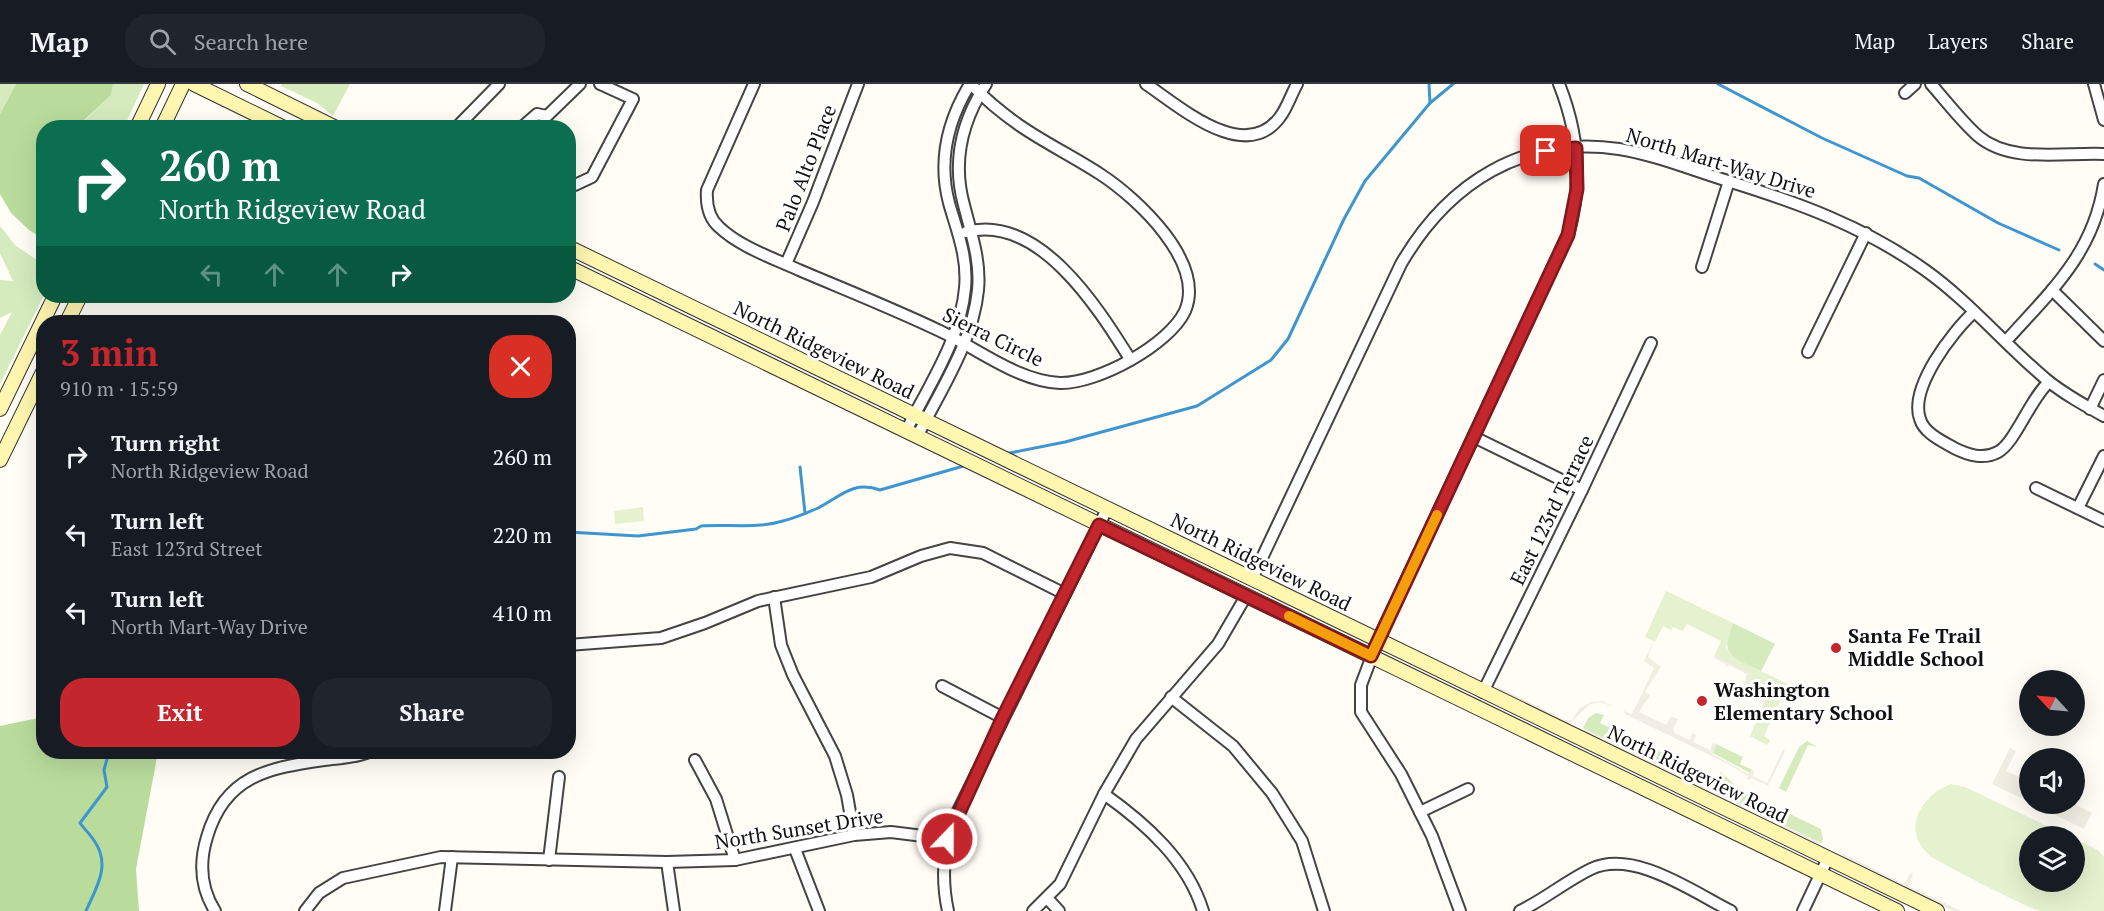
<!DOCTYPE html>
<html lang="en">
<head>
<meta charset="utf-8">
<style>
	body { margin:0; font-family:"PT Serif",serif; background:#20242c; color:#f1f3f6; height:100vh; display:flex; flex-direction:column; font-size:22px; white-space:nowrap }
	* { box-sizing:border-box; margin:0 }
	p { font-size:20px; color:#9ea1a6 }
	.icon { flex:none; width:33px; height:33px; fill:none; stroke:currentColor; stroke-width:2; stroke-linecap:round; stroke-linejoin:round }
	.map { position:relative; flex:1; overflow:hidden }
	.sheet { position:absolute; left:36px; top:231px; width:540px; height:444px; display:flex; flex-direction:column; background:#171b24; border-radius:24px; box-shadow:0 6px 24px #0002 }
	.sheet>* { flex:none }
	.guide { position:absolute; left:36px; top:36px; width:540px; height:183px; border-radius:24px; box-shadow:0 6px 24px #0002; background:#0b6e4f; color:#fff; overflow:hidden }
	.needle { width:39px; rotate:296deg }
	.tools { position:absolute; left:2019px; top:586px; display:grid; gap:12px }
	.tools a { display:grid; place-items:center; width:66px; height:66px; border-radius:50%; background:#171b24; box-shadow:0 6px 24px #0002; font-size:30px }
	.pin { position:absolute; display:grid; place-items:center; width:51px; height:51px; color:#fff; margin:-26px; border-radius:12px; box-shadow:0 3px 9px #0006 }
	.me { position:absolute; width:66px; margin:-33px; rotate:22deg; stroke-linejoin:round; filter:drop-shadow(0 0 4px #0008) }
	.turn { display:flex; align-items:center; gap:21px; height:126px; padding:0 24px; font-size:27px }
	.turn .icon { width:78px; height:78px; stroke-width:2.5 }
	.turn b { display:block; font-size:42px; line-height:51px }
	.lanes { display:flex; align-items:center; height:57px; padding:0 24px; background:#0003; justify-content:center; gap:30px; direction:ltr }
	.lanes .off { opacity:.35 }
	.round { display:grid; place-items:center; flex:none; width:63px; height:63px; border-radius:24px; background:#20242c }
	.overview { display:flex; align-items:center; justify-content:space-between; height:102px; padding:0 24px }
	h1 { font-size:36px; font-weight:700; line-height:45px; color:#c4262e }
	.primary-button { display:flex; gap:12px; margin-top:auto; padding:12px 24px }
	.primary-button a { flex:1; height:69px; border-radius:24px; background:#c4262e; color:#fff; font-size:24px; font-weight:700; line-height:69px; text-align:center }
	.primary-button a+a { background:#20242c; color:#f1f3f6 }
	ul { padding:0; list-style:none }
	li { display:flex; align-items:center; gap:18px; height:78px; padding:0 24px }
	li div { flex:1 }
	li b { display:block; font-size:22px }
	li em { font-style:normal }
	header { display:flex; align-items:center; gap:36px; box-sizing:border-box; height:84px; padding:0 30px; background:#171b24; border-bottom:2px solid #363941 }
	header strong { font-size:28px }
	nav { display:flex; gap:33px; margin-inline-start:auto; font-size:21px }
	.search { width:420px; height:54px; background:#20242c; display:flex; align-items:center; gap:15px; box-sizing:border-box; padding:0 21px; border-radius:24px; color:#9ea1a6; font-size:22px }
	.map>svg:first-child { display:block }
	.green { fill:#d5ebbd }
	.forest { fill:#b9dc9c }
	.pitch { fill:#e6f2cf }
	.plaza { fill:#f1ede2 }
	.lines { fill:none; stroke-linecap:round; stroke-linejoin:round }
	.stream { stroke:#3f96cf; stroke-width:3 }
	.street-casing { stroke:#444; stroke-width:14 }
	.secondary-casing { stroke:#333; stroke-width:16 }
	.street { stroke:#fff; stroke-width:10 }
	.secondary { stroke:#fff6b0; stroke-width:14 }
	.route-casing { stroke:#7f191e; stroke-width:15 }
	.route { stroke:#c4262e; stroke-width:10 }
	.slow { stroke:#f59e0b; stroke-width:10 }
	.poi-dot { fill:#c4262e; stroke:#fff; stroke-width:2 }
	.labels { text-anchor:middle; stroke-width:6; stroke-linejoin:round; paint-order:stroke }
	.street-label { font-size:20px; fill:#111; stroke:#fff }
	.poi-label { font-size:20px; font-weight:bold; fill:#111; stroke:#fff; text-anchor:start }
</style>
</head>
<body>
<header>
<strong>Map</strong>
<div class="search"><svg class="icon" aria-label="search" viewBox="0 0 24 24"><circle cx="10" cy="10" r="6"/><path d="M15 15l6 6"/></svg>Search here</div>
<nav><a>Map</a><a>Layers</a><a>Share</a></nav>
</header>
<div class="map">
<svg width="2104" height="827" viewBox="0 0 2104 827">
	<rect width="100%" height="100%" fill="#fffdf5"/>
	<!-- green -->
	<g class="green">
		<polygon points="0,0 16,0 0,30"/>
		<polygon points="113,0 144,0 124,43 87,43 81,40 111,11"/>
		<polygon points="282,0 350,0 333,32 317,19 281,2"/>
		<polygon points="0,142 16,162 43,180 44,211 0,300 0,251 12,228 0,234 0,196 13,197 0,169"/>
		<path d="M1733 539 1775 560 1761 587C1734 575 1718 572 1733 539Z"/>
		<polygon points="1596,629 1604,631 1600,639 1717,695 1721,688 1741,707 1737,717 1588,647 1583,644 1588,634"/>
		<polygon points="1807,657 1817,663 1808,661 1786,708 1779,704 1799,663"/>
		<polygon points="1716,660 1743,673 1740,680 1752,686 1750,689 1713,669"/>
		<polygon points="1744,708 1821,745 1823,755 1821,759 1739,720"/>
	</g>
	<!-- forest -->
	<g class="forest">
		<polygon points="16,0 113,0 111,11 81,39 87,43 44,44 43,155 29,146 11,129 0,110 0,30"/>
		<polygon points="43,633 44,668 158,668 136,785 139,827 0,827 0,642"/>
	</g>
	<!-- pitch -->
	<g class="pitch">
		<polygon points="643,423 644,437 615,440 614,427"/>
		<polygon points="1666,507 1733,539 1726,563 1734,574 1788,600 1764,652 1770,656 1767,661 1750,652 1765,616 1744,605 1751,590 1718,574 1715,570 1721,557 1687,540 1683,547 1673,543 1671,546 1663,542 1655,558 1645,553"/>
		<path d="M1951 700 1965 703 2070 753H2030V798H2074L2075 755 2098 766 2104 773V827C2084 827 2059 827 2040 827 2030 825 1935 777 1929 771 1900 745 1922 711 1951 700Z"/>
	</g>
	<!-- plaza -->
	<g class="plaza">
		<polygon points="1654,557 1648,573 1661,583 1645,608 1650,611 1639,628 1666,641 1671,632 1678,635 1673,645 1675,649 1689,656 1693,649 1696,651 1693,658 1710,666 1713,659 1716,660 1713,670 1748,690 1752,686 1754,687 1753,692 1767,699 1783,666 1785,667 1768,702 1752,694 1747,696 1748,692 1726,679 1625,630 1624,627 1632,630 1654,584 1644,577"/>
		<polygon points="1715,570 1718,574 1752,590 1745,605 1765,616 1765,620 1744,607 1742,610 1738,608 1744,600 1747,590 1729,581 1725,583 1726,580 1714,574"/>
		<polygon points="1497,602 1567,637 1572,636 1579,625 1591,618 1602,617 1614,623 1600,618 1590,620 1568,641 1498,608"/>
		<polygon points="1583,644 1735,718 1741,707 1744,708 1740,720 1821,759 1817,762 1585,649"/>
		<polygon points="2010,664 2016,667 2006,687 2026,696 2021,707 2029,711 2029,718 1992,700"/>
		<polygon points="2033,720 2048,720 2062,727 2065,720 2074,720 2092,729 2084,745"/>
		<polygon points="1842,769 1904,800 1911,789 1913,790 1909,802 1961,827 1953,827 1844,775"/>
	</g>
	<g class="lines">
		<!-- stream -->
		<g class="stream">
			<polyline points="1429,0 1430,19"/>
			<polyline points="1718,0 1822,54 1907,92 1919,94 1998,139 2059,166"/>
			<polyline points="2095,180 2104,186"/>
			<polyline points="1005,370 1065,358 1197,322 1271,276 1288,255 1344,135 1365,97 1430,19 1453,0"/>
			<polyline points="800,383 805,429"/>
			<path d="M568 448 638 452 696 445 701 442C728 440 757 445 783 437 795 434 807 429 818 424 840 413 853 396 880 406L967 381"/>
			<path d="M86 827C96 804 111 782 95 758 91 751 85 746 80 739L107 703 104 686 109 668"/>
		</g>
		<defs>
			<g id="street">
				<path d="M754 0 707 106C706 120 709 134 719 143 740 163 773 174 799 186 846 206 894 225 940 247 977 264 1017 297 1060 299 1097 300 1169 261 1185 227 1206 178 1137 114 1100 90 1074 73 1045 59 1019 41 1002 29 985 15 971 0"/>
				<path d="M1146 0C1179 22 1245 81 1280 33 1287 24 1291 11 1297 0"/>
				<path d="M1931 0C1946 17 1961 37 1978 52 2011 80 2064 68 2104 70"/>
				<polyline points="2094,0 2104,36"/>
				<polyline points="1905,9 1915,0"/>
				<polyline points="456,44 499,0"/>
				<polyline points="521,44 537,30 547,32 580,0"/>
				<polyline points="568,98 575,101 592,93 633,15 600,0"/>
				<path d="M966 148C1039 129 1098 224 1130 275"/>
				<polyline points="786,180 813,118 858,0"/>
				<polyline points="1702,183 1729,97"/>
				<polyline points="2052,206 2104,257"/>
				<path d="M1974 228C1952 248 1909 304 1920 335 1924 349 1942 357 1954 364 1968 371 1983 376 1998 368 2015 359 2030 315 2049 298"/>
				<path d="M2006 257C2051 207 2093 170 2104 100"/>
				<polyline points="1808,268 1866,149"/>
				<polyline points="2090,325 2104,296"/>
				<path d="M906 347C928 303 961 254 965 204 968 173 957 147 949 119 938 77 948 36 970 0"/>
				<path d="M917 353C940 307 973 258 978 206 981 177 971 149 964 121 952 78 962 37 986 0"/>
				<polyline points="1474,353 1582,406"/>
				<polyline points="2036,404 2104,437"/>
				<polyline points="2078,424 2104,372"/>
				<path d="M1252 495 1401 180C1448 99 1523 51 1619 65 1656 71 1692 86 1728 97 1799 119 1865 143 1925 186 1970 218 2005 261 2047 296 2064 310 2084 321 2104 332"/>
				<polyline points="774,513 781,561 793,591 835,672 847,711 854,751"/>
				<polyline points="568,561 661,554 705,539 758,517 871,493 921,472 950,464 983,469 1065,510"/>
				<polyline points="942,602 1003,634"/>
				<polyline points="1483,608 1582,406 1651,259"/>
				<polyline points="1171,613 1233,662 1272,709 1302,757 1324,827"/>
				<polyline points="695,676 716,715 735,776"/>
				<path d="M1104 710C1145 739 1188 777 1203 827"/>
				<polyline points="1420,728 1468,705"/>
				<polyline points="795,765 819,827"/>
				<polyline points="549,776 559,693"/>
				<polyline points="667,778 674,827"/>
				<polyline points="1047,814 1059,827"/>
				<path d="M215 827C200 803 199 779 207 753 225 691 269 684 324 676 339 674 355 674 369 668"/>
				<polyline points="305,827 319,809 343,794 441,773 667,778 735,776 854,751 891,748 947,755"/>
				<polyline points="445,827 452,773"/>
				<path d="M948 827C942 799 943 769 951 741L1107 425"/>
				<polyline points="1033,827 1060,800 1104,710 1136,655 1218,560 1246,512"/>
				<path d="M1460 827 1432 752 1401 690 1361 628V601L1378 556 1568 151C1583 100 1579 50 1559 0"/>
				<path d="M1520 827C1545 815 1566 797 1591 785 1634 765 1693 808 1731 827"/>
				<polyline points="1803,827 1828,774"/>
			</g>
			<g id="secondary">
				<polyline points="194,0 284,44"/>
				<polyline points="247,0 336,44"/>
				<polyline points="137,44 158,0"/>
				<polyline points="162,44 183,0"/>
				<polyline points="568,163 1937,827"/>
				<polyline points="568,183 1897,827"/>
				<polyline points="67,238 80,212"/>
				<polyline points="0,325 55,212"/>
				<polyline points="0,376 44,286"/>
			</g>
		</defs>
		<!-- street casing -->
		<use href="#street" class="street-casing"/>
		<!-- secondary casing -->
		<use href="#secondary" class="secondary-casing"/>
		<!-- street -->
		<use href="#street" class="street"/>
		<!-- secondary -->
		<use href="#secondary" class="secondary"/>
	</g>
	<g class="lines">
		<defs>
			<polyline id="route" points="947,755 1003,633 1099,441 1371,572 1568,151 1577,105 1576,64 1546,67"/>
		</defs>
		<!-- route casing -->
		<use href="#route" class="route-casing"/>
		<!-- route -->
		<use href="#route" class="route"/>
		<!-- slow -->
		<polyline class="slow" points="1289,532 1371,572 1437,431"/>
	</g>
	<!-- markers -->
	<g class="poi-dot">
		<circle cx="1836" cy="564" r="6"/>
		<circle cx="1702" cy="617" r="6"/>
	</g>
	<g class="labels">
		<!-- street labels -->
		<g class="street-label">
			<text transform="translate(1721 79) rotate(17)" y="7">North Mart-Way Drive</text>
			<text transform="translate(806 84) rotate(-69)" y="7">Palo Alto Place</text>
			<text transform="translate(993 253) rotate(26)" y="7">Sierra Circle</text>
			<text transform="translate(824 266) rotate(26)" y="7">North Ridgeview Road</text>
			<text transform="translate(1552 426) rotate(-64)" y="7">East 123rd Terrace</text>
			<text transform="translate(1261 478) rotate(26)" y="7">North Ridgeview Road</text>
			<text transform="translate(1698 690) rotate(26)" y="7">North Ridgeview Road</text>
			<text transform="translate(799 745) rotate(-9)" y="7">North Sunset Drive</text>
		</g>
		<!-- poi labels -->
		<g class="poi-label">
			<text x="1848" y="559">Santa Fe Trail<tspan x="1848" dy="23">Middle School</tspan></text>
			<text x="1714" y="613">Washington<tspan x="1714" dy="23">Elementary School</tspan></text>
		</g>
	</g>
</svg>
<div class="tools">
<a><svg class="needle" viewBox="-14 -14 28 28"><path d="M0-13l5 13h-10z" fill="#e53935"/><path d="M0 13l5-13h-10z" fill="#9ea1a6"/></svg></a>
<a><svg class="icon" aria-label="sound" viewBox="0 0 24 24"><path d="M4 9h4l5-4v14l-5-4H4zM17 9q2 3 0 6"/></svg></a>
<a><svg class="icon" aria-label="layers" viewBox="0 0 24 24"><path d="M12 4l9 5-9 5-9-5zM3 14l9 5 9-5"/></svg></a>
</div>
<div class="pin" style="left:1546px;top:67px;background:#d93025"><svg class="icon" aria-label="arrive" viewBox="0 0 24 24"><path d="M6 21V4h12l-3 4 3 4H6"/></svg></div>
<svg class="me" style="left:947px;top:755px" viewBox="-20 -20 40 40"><circle r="17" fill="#c4262e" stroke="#fff" stroke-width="3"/><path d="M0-11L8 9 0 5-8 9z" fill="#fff"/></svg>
<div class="guide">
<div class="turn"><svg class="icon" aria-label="right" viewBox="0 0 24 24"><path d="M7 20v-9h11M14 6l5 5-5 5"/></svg><div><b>260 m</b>North Ridgeview Road</div></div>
<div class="lanes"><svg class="icon off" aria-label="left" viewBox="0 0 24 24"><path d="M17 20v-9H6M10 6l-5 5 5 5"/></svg><svg class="icon off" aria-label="ahead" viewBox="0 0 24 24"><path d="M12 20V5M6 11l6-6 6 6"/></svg><svg class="icon off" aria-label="ahead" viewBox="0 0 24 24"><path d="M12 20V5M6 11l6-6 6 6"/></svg><svg class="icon" aria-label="right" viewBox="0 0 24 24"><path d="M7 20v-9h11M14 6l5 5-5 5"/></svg></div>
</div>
<section class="sheet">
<div class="overview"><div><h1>3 min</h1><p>910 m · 15:59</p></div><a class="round" style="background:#d93025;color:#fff"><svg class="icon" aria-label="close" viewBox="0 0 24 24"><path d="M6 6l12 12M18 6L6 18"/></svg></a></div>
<ul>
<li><svg class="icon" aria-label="right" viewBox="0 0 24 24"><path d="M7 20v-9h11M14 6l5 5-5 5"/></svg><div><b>Turn right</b><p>North Ridgeview Road</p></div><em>260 m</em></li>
<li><svg class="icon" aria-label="left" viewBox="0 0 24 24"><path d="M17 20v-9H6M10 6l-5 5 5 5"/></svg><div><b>Turn left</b><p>East 123rd Street</p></div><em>220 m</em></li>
<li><svg class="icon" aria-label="left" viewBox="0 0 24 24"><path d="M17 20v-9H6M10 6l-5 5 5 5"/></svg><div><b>Turn left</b><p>North Mart-Way Drive</p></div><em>410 m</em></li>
</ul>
<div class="primary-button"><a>Exit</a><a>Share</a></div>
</section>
</div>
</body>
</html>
